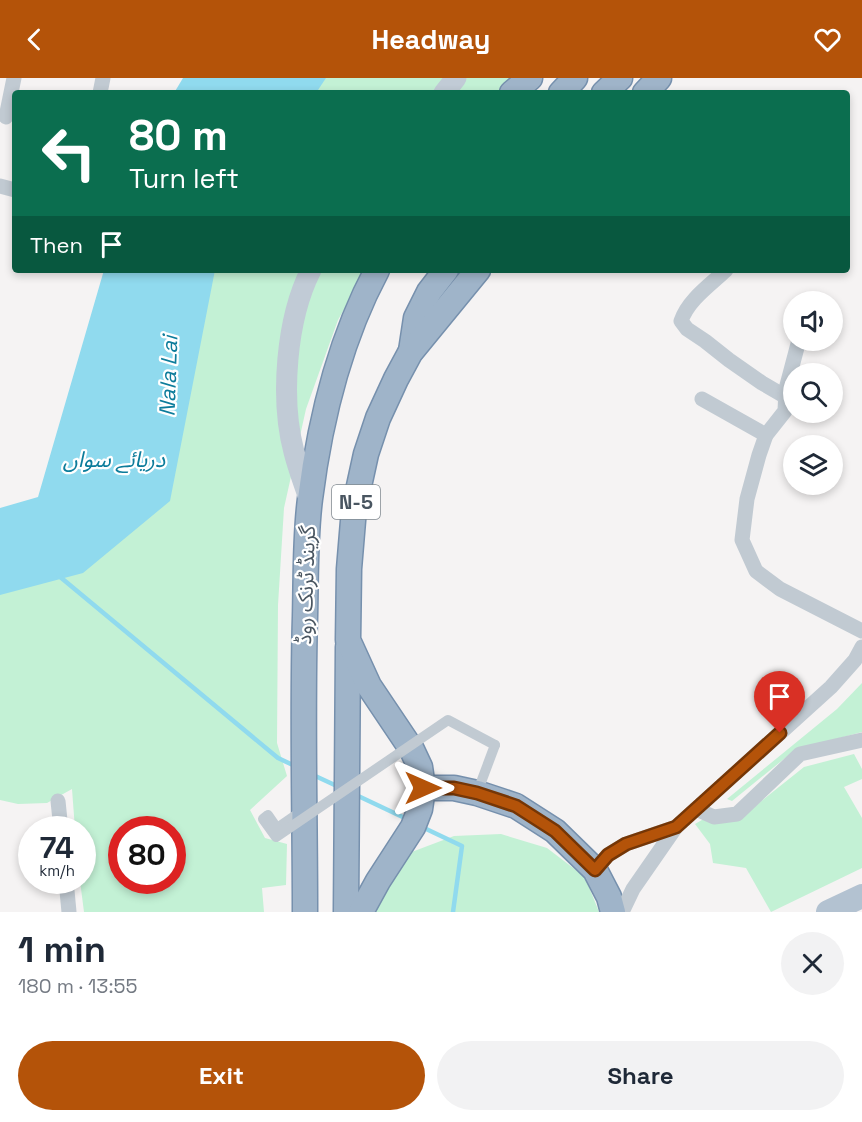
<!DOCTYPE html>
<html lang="en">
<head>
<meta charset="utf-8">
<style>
	body { margin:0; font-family:"Space Grotesk","Noto Sans Arabic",sans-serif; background:#f2f2f3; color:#1f2937; height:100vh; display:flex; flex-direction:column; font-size:22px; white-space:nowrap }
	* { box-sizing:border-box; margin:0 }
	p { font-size:20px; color:#747a83 }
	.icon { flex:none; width:33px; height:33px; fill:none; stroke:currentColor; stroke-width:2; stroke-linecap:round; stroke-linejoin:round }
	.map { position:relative; height:834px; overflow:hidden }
	.details { display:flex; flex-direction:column; background:#fff; flex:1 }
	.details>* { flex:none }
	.hud { position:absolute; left:12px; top:12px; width:838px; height:183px; border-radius:6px; box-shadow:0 3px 9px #0003; background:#0b6e4f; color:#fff; overflow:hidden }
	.buttons { position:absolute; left:783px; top:213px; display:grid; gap:12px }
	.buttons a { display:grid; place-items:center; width:60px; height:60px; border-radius:50%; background:#fff; box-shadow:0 3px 9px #0003; font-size:30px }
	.speed { position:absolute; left:18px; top:738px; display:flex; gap:12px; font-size:30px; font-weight:700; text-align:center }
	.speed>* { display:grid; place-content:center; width:78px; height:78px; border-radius:50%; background:#fff; box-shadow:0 3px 9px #0003; line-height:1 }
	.speed small { font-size:15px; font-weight:400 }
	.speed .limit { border:9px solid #d22; background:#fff; color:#111 }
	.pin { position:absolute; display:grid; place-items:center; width:51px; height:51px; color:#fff; margin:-62px -26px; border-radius:50% 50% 50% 0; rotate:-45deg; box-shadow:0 0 6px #0007 }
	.pin .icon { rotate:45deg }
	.me { position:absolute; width:66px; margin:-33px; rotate:90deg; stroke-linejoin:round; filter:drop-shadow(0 0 4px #0008) }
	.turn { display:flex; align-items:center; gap:21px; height:126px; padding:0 18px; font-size:27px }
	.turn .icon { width:78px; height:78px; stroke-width:2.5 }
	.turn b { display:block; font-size:42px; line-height:51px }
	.then { display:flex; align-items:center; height:57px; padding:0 18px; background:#0003; gap:12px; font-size:22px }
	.round { display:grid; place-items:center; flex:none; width:63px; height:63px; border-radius:32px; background:#f2f2f3 }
	.summary { display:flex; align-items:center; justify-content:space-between; height:102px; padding:0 18px }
	h1 { font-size:36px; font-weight:700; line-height:45px }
	.primary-button { display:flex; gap:12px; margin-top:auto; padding:12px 18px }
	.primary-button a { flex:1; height:69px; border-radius:36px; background:#b45309; color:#fff; font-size:24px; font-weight:700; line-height:69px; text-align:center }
	.primary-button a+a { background:#f2f2f3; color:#1f2937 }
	header { display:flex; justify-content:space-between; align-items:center; height:78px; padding:0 18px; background:#b45309; color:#fff; font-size:27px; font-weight:700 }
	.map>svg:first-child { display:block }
	.green { fill:#c3f1d5; fill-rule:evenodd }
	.water { fill:#90daee }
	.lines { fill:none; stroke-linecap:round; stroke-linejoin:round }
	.stream { stroke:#90daee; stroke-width:4.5 }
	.trunk-casing { stroke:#7690ad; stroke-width:27 }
	.pedestrian { stroke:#c1cad2; stroke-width:10 }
	.minor { stroke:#c1cad2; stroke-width:15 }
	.secondary { stroke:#c1cbd6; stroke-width:21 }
	.primary { stroke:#b3c2d1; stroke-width:24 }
	.trunk { stroke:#9fb4c9; stroke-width:24 }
	.pedestrian-bridge { stroke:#c1cad2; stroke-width:10 }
	.route-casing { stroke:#753606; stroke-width:15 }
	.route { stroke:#b45309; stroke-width:10 }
	.labels { text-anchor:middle; stroke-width:4.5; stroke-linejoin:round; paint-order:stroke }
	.shield { fill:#fff; stroke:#808990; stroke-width:1.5 }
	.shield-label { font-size:20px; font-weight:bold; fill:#4a5661 }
	.street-label { font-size:21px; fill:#4a5661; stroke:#fff }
	.water-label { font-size:22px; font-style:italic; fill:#0c7c9b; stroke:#fff }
</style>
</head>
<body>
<header><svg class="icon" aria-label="back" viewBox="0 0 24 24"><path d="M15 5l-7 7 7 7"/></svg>Headway<svg class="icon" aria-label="heart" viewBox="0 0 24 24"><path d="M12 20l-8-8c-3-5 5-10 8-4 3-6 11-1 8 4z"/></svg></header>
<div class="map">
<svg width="862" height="834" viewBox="0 0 862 834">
	<rect width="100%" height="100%" fill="#f5f3f3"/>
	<!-- green -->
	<g class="green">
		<polygon points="306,0 517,0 503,15 296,15"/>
		<path d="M200 192H366L338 242 306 331 284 430 278 527 277 665 287 698 250 732 265 760 287 766 286 807 262 810 264 834H84L80 803 82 802V752L75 751 72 711 47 725 18 726 0 722V504ZM122 752H172V802H122Z"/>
		<polygon points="862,605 862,654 795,672 732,723 727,721 837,631"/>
		<polygon points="854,676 862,691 862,701 844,709 862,740 862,790 771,834 746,790 713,785 710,766 695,746 707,739 739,741 804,689"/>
		<polygon points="501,756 547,770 585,799 599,834 372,834 409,775 454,758"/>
	</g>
	<!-- water -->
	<g class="water">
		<polygon points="183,0 326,0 316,15 174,15"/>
		<polygon points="104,192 215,192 170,423 83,495 0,517 0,430 38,419"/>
	</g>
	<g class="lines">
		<!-- stream -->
		<g class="stream">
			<polyline points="59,498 278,680 295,688"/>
			<polyline points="311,696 339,709"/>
			<polyline points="354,716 409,742"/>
			<polyline points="422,749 462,768 453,834"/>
		</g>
		<defs>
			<g id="trunk">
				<polyline points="512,15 530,0"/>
				<polyline points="561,15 575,0"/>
				<polyline points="604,15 620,0"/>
				<polyline points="645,15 659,0"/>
				<polyline points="411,273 416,240 429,214 446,192"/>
				<polyline points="423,710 454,710 477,715 516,728 555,753 595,792 609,819 613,834"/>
				<path d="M305 834C305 736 302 637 305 539 306 500 305 460 310 421 320 342 339 263 377 192"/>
				<polyline points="346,834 348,569"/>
				<polyline points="361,834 378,803 413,749 420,731 423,710 420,689 412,672 369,608 348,562 349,491 354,431 366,376 378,340 396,301 410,275 478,192"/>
			</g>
		</defs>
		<!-- trunk casing -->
		<use href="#trunk" class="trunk-casing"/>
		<!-- pedestrian -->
		<g class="pedestrian">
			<polyline points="477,715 495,667"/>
			<polyline points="277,750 303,732"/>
		</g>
		<!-- minor -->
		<g class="minor">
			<polyline points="100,15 103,0"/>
			<polyline points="6,39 14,0"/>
			<polyline points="0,108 15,112"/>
			<path d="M726 192C710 207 688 222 681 243L687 251 705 263 729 282 762 305 786 319"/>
			<polyline points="799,262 786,311 785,333 766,357 759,377 747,421 742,462 756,493 780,511 862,553"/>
			<polyline points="702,321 766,357"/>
			<polyline points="58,723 61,752"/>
			<polyline points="696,731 714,739 737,736 800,676 862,662"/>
			<polyline points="595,792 608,777 626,766 676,749"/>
			<polyline points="66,802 69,834"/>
			<polyline points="622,834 633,811 676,749 831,609 855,582 862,569"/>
		</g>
		<!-- secondary -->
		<g class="secondary">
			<polyline points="444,15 456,0"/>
			<path d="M310 423C304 406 298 390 294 374 280 321 286 241 311 192"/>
		</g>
		<!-- primary -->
		<polyline class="primary" points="828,834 862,818"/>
		<!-- trunk -->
		<use href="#trunk" class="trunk"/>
		<!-- pedestrian-bridge -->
		<polyline class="pedestrian-bridge" points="277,750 268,737 263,741 276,759 448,642 495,667"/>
	</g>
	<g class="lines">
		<defs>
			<polyline id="route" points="423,710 454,710 477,715 516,728 555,753 595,792 608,777 626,766 676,749 780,655"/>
		</defs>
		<!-- route casing -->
		<use href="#route" class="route-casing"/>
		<!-- route -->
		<use href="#route" class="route"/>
	</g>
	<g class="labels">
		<!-- shield labels -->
		<rect class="shield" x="332" y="407" width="48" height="34" rx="4.5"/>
		<g class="shield-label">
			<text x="356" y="431">N-5</text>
		</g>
		<!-- street labels -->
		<g class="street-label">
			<text transform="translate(306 507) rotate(-88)" y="7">گرینڈ ٹرنک روڈ</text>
		</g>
		<!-- water labels -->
		<g class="water-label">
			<text transform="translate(168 298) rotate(-88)" y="8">Nala Lai</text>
			<text x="114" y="389">دریائے سواں</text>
		</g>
	</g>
</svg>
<div class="buttons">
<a><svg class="icon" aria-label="sound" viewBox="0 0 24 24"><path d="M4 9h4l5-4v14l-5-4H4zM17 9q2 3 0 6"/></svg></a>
<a><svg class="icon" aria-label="search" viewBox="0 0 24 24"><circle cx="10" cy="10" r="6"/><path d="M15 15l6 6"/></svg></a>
<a><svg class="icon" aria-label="layers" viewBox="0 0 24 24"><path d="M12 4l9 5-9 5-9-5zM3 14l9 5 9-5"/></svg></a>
</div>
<div class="speed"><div>74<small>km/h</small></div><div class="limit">80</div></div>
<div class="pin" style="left:780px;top:655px;background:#d93025"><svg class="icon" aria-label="arrive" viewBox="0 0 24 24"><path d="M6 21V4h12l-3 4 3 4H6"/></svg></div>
<svg class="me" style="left:423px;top:710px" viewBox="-20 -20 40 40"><path d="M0-17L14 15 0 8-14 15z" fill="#b45309" stroke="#fff" stroke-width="4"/></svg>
<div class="hud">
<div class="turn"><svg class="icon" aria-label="left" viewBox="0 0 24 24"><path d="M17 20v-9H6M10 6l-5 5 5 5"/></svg><div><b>80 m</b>Turn left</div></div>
<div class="then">Then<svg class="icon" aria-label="arrive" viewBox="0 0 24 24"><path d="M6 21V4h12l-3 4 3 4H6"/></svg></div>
</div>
</div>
<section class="details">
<div class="summary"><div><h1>1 min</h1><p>180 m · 13:55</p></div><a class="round"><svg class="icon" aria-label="close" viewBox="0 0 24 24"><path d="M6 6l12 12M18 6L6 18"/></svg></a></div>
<div class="primary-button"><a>Exit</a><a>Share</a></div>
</section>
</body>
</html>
